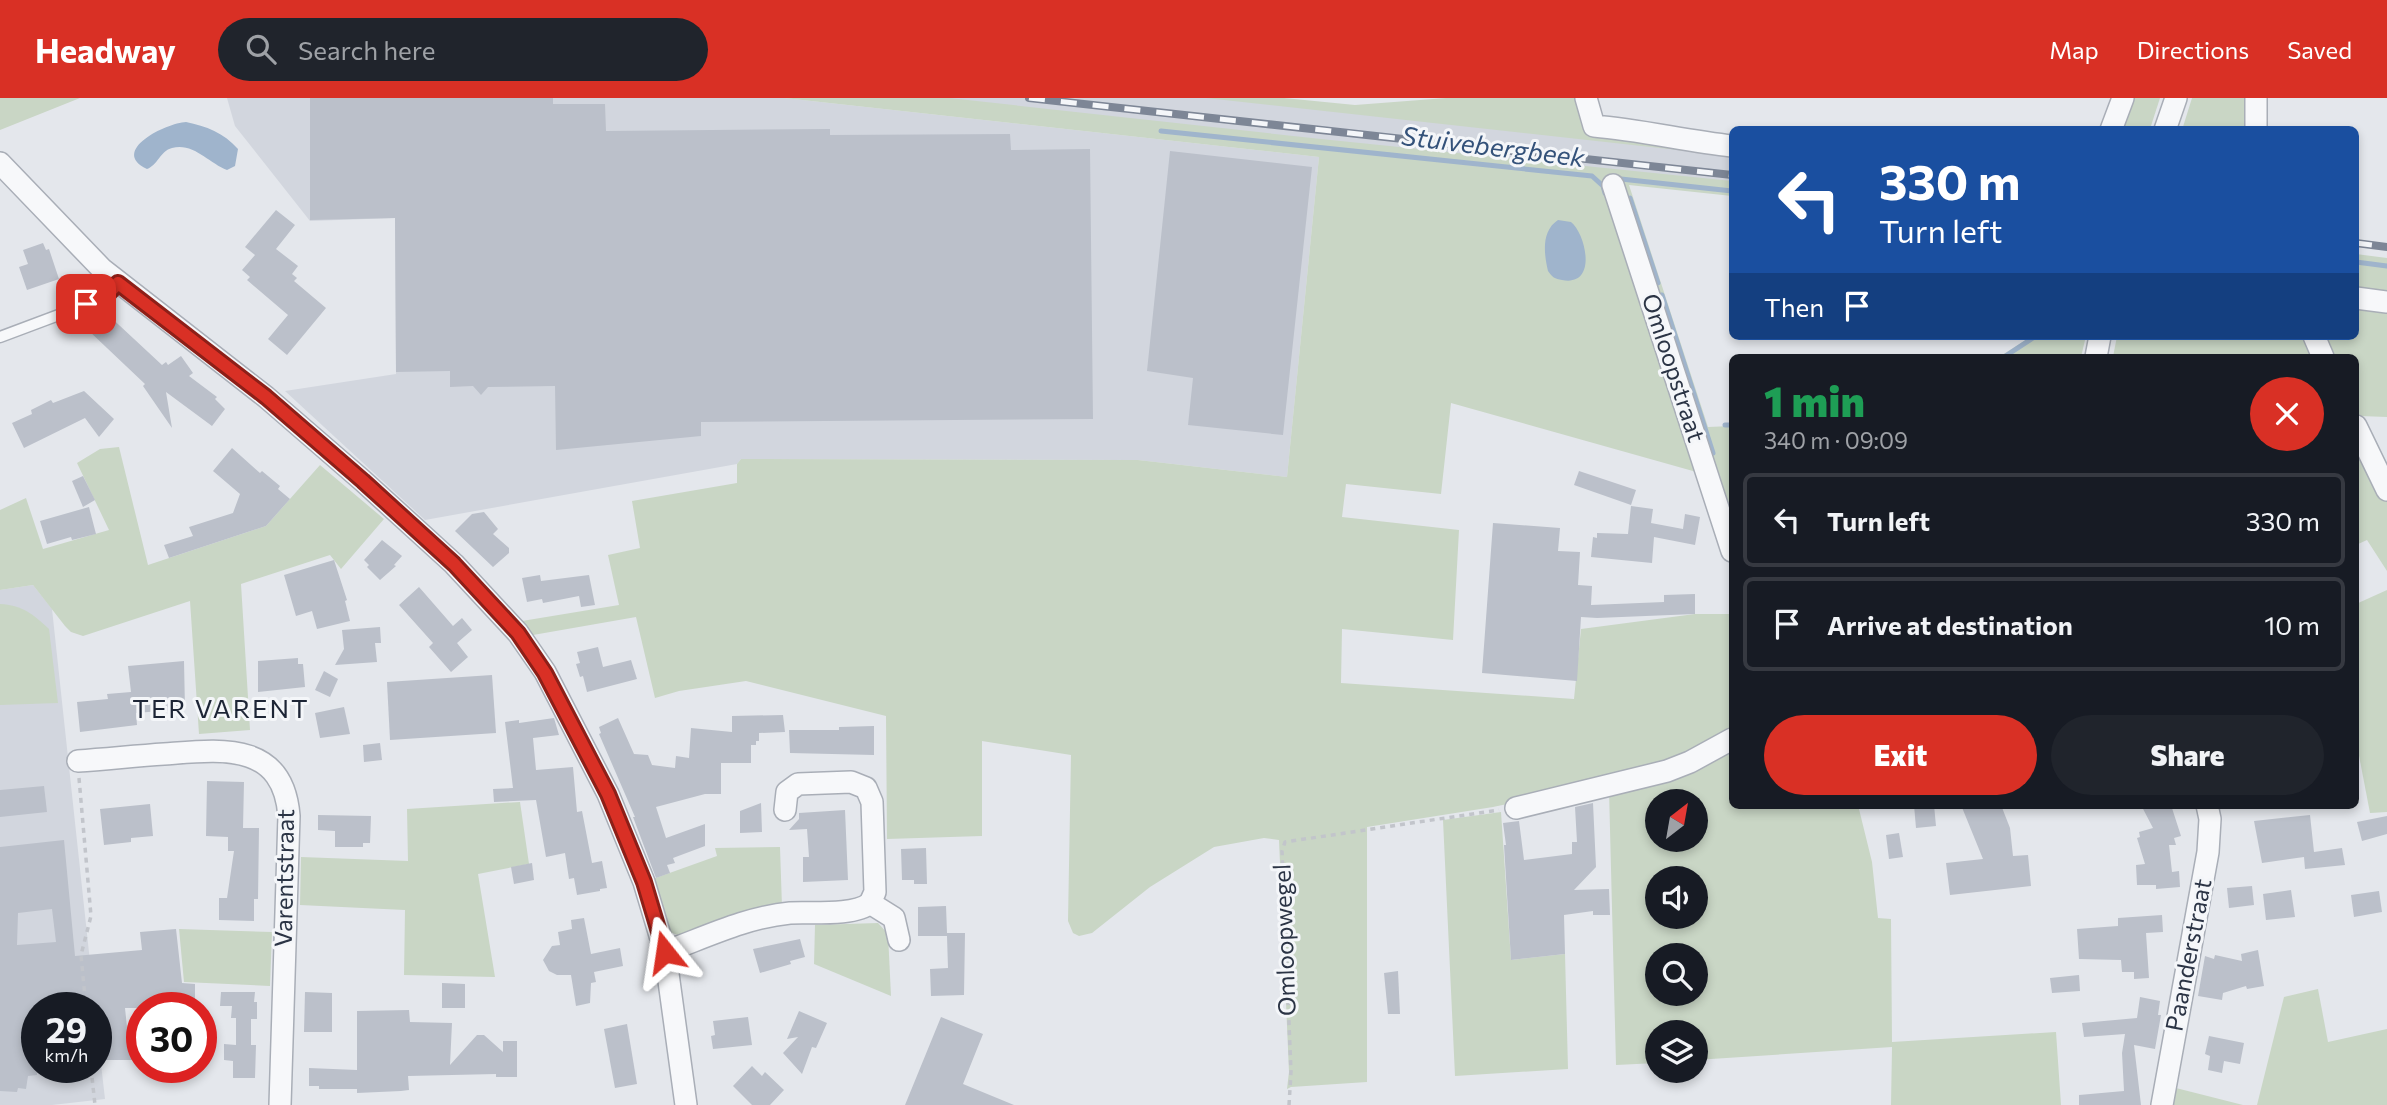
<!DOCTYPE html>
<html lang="en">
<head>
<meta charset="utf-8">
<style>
	body { margin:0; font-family:Commissioner,sans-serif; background:#20242c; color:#f1f3f6; height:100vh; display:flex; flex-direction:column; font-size:26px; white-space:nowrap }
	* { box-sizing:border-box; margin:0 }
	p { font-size:23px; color:#9ea1a6 }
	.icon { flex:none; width:38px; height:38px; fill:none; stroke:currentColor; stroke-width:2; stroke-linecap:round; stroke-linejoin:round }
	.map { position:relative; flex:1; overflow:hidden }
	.sheet { position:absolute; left:1729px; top:256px; width:630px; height:455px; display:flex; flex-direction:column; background:#171b24; border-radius:10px; box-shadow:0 4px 10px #0003 }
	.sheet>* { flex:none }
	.guide { position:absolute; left:1729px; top:28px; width:630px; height:214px; border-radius:10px; box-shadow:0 4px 10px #0003; background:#1a4fa0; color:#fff; overflow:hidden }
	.needle { width:46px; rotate:31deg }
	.tools { position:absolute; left:1645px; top:691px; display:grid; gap:14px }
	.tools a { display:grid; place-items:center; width:63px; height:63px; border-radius:50%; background:#171b24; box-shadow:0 4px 10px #0003; font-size:35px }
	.speed { position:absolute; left:21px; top:894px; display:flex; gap:14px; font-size:35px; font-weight:700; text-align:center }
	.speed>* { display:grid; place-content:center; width:91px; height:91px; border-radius:50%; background:#171b24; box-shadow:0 4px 10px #0003; line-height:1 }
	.speed small { font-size:18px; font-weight:400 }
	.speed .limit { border:10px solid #d22; background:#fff; color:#111 }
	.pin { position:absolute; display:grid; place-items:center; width:60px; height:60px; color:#fff; margin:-30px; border-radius:14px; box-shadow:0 4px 10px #0006 }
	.me { position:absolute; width:77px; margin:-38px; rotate:345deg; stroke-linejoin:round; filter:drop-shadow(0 0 5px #0008) }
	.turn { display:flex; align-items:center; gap:24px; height:147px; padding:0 35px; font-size:32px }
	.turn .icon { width:91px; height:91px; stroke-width:2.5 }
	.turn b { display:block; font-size:49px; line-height:60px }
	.then { display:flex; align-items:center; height:66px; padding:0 35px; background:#0003; gap:14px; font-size:26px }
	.round { display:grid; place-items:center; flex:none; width:74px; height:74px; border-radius:37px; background:#20242c }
	.overview { display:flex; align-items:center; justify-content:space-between; height:119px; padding:0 35px }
	h1 { font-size:42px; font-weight:800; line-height:52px; color:#1e9e55 }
	.primary-button { display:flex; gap:14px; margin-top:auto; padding:14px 35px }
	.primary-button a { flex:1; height:80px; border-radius:42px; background:#d93025; color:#fff; font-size:28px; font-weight:800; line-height:80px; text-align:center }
	.primary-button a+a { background:#20242c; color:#f1f3f6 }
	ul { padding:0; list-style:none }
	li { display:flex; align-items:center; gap:21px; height:94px; margin:0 14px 10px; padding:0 21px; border:4px solid #363941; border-radius:10px }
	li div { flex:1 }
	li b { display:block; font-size:26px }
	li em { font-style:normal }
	header { display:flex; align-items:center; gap:42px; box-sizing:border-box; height:98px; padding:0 35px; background:#d93025; color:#fff }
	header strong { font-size:33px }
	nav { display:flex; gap:38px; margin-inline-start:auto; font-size:24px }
	.search { width:490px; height:63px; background:#20242c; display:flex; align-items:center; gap:18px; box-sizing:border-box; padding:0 24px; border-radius:38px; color:#9ea1a6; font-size:26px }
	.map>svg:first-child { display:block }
	.built { fill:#d2d6de }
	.green { fill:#c9d6c5; fill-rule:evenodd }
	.water { fill:#9fb4cc }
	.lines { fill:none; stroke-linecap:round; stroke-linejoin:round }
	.stream { stroke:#9fb4cc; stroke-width:5 }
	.building { fill:#bbc0ca; fill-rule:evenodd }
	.service-casing { stroke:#a9aeb7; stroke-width:13 }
	.minor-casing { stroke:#a9aeb7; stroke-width:24 }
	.path { stroke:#c2c5cb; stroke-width:3.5; stroke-dasharray:5 5; stroke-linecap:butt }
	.service { stroke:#f7f8fa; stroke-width:10 }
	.minor { stroke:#f7f8fa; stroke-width:21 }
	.rail-casing { stroke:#7d8696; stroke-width:8 }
	.rail { stroke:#f4f6f9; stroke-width:5; stroke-dasharray:16; stroke-linecap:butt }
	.route-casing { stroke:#8d1f18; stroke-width:18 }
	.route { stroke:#d93025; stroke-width:12 }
	.labels { text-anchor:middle; stroke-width:6; stroke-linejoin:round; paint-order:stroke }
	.street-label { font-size:24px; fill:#2b3445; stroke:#f4f6f9 }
	.water-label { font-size:26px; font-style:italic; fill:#34527a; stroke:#f4f6f9 }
	.neighbourhood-label { font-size:26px; letter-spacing:2px; fill:#1d2536; stroke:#f4f6f9 }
</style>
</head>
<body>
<header>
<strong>Headway</strong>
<div class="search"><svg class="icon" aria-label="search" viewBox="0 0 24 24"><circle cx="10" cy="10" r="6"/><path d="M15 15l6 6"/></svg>Search here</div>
<nav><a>Map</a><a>Directions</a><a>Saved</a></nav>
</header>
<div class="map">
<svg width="2387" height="1007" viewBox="0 0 2387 1007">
	<rect width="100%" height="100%" fill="#e4e7ec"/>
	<!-- built -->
	<g class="built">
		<polygon points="227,0 784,0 1319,59 1287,379 1138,362 741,361 737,366 425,422 285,293 396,276 395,120 310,123 235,28"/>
		<polygon points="915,0 1241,0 1732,57 1732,89"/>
		<polygon points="33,487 52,511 95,910 37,910 37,970 96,970 96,922 105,1001 52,1007 0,1007 0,492"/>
	</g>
	<!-- green -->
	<g class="green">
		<polygon points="0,0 80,0 0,32"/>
		<polygon points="784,0 949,0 1321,41 1732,83 1732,98 1629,87 1708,329 1732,328 1732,430 1700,375 1451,305 1441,396 1346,386 1342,419 1459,432 1453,542 1342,531 1341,585 1574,601 1581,531 1695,516 1732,516 1732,637 1598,687 1493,709 1367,729 1367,984 1291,989 1287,991 1289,974 1279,742 1264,740 1214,749 1150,789 1092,835 1079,838 1073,835 1068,823 1071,657 982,643 982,738 887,741 886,618 746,583 679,593 655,600 636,519 533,537 522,523 619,507 608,457 640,450 632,403 737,385 737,366 741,361 1138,362 1287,379 1319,59"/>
		<polygon points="1206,0 1284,0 1355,7 1446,0 1576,0 1590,34 1732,58"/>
		<polygon points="2127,0 2160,0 2150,31 2116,32"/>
		<polygon points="2192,0 2252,0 2253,31 2182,32"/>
		<polygon points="2356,156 2387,160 2387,198 2356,189"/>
		<polygon points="2356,204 2387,207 2387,319 2360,318 2356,311 2356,259 2328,259 2319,238 2356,238"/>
		<polygon points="2032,238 2086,238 2081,259 1999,259"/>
		<polygon points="2117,238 2310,238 2318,259 2113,259"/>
		<polygon points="2356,342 2387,404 2387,473 2367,442 2356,447"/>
		<polygon points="119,349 148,467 266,428 320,367 384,421 341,471 330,457 241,486 250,632 199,636 190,503 83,538 71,534 65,528 33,487 0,492 0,412 26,400 43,451 109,432 77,365 100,351"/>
		<polygon points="2387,492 2387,714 2370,715 2356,642 2356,506"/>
		<path d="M0 506C22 507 33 516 49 531L58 605 0 607Z"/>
		<path d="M1732 645V707H1858L1872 764 1878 820 1891 821 1892 944 2056 934 2061 1007H1891L1892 949 1696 962V934H1657V965L1616 967 1609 692ZM1657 704H1696V742H1657ZM1657 780H1696V819H1657ZM1657 858H1696V896H1657Z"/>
		<polygon points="520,704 529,766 478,776 495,879 404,877 405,812 300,807 301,759 408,763 407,711"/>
		<polygon points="1501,714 1511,862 1565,856 1568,971 1455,978 1443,722"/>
		<polygon points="780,749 782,809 680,838 670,834 650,782 717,758 715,750"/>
		<polygon points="878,825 888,836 891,898 814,866 815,827"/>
		<polygon points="179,831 272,834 270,888 184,884"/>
		<polygon points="2318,891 2328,944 2387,931 2387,1007 2257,1007 2284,899"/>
		<polygon points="2172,989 2243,1007 2169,1007"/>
	</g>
	<!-- water -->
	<g class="water">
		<path d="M186 24C206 28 224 35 238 51L235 68 227 72C209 65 193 44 172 50 160 53 158 67 147 71 109 53 166 25 186 24Z"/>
		<path d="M1558 122 1571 124C1586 136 1598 189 1562 182 1555 181 1552 179 1548 173 1544 156 1541 133 1558 122Z"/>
	</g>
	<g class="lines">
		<!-- stream -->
		<g class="stream">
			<polyline points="1161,33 1592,78 1603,88 1605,95"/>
			<polyline points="1621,81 1732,93"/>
			<polyline points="1630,100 1658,185"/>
			<polyline points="2356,164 2387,168"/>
			<polyline points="1662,197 1713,355"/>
			<polyline points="2004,259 2036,238"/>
			<polyline points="1725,327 1732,327"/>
		</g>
	</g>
	<!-- building -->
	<g class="building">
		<polygon points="310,0 553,0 553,6 605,6 606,33 830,31 830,37 1010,36 1011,52 1090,51 1093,321 701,324 701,338 556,352 555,288 488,289 481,297 473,288 450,289 450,273 396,274 395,120 310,122"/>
		<polygon points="1170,53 1312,69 1283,337 1188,327 1193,280 1147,273"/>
		<polygon points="276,112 295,127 276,151 298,168 292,176 297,180 294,183 326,210 287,257 268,241 288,217 247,182 250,179 242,172 255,157 245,149"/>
		<polygon points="43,145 46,152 49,151 59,181 27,192 19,169 28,166 23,152"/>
		<polygon points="105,214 162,267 166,264 168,267 181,258 193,275 189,278 217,299 215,301 225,311 212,328 166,294 172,330 143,288 145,286 88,232"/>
		<polygon points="84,293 114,321 99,339 85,320 24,350 12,325 32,316 31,312 51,302 53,305"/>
		<polygon points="232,350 260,375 262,373 280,388 278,391 290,401 266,428 169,460 164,447 193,438 189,429 233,415 240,396 213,373"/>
		<polygon points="1579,373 1636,392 1631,407 1574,387"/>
		<polygon points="83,378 95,402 83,409 72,383"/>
		<polygon points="1631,408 1653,411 1651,425 1683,431 1685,416 1700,419 1695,447 1654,439 1652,465 1591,459 1593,439 1597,440 1597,435 1628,436"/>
		<polygon points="89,409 96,436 72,442 71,439 47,446 40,423"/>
		<polygon points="484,414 498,431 493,436 509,450 509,455 493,469 455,433 472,416"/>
		<polygon points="1493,425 1560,430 1558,453 1580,454 1578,487 1592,488 1591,507 1664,504 1664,497 1695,496 1695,516 1597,520 1581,519 1577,583 1482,575"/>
		<polygon points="382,442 402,458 394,467 396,468 380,482 367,469 369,467 364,462"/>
		<polygon points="334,462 347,502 345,503 350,523 317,531 312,513 296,518 284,477"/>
		<polygon points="540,477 541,483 589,477 595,507 581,509 579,498 543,505 542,501 527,504 522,480"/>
		<polygon points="419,489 453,528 462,520 472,532 457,545 468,559 451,574 429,549 433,545 399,507"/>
		<polygon points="380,529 381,545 375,545 377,564 335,567 344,551 342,532"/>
		<polygon points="598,549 603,569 631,562 637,581 587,594 583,578 580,579 576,566 580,565 577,554"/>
		<polygon points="298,560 298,566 303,566 305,589 258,594 258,563"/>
		<polygon points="184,563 185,611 136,615 137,627 80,634 77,604 108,601 107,596 131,594 128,568"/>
		<polygon points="324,573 338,581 330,599 315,592"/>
		<polygon points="492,577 496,635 390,642 387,584"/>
		<polygon points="344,609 350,636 320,640 315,615"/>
		<polygon points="783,617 785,634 759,635 759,643 756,643 756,647 751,647 751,665 721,665 721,696 705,696 656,709 666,740 705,726 705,748 673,760 675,765 667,767 670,775 656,780 633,719 635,719 599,636 601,635 599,629 618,620 634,656 648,657 652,667 675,670 676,658 689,660 691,630 732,634 732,618"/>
		<polygon points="554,620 559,637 533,640 536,672 573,669 577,714 582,713 592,765 602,763 607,790 600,791 600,793 577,797 574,780 569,781 565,755 546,759 536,702 494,704 493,691 513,690 505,624 519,622 519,625"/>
		<polygon points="874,628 874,657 790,655 789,632 839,632 839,629"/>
		<polygon points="380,645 382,662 364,664 363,647"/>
		<polygon points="207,683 244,684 243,730 259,730 258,801 254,801 254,823 219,822 219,800 227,800 234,753 228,753 228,739 206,738"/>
		<polygon points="44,688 47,714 0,719 0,692"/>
		<polygon points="761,705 762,734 740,735 740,713"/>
		<polygon points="1593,705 1596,769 1574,792 1609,791 1610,817 1593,817 1593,813 1564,817 1565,856 1511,862 1504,747 1506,747 1503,725 1519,723 1524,762 1572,756 1572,744 1577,744 1575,709"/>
		<polygon points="150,706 153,738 131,740 131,744 104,747 100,711"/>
		<polygon points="1914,707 1934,707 1936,728 1916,730"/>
		<polygon points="1961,707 2001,707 2010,730 2013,758 2028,757 2031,788 1950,797 1946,765 1983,761"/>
		<polygon points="2141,707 2171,707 2181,738 2174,740 2176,747 2169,747 2172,774 2179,773 2180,789 2156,791 2156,787 2137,787 2136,767 2145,766 2137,740 2140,739 2139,734 2153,730"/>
		<polygon points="845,712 848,782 803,784 803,759 809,759 807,731 789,732 799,721 799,715"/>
		<polygon points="318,717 371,718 370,745 363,745 363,749 335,749 335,733 318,732"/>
		<polygon points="2310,717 2314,754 2342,750 2345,767 2305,771 2304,759 2262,765 2254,723"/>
		<polygon points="2387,718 2387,736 2362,743 2357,724"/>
		<polygon points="1899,735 1903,759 1889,761 1886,737"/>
		<path d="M64 742 75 858 142 852 140 834 176 831 182 885 195 886V902H184L185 910H125L128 939H142V962H101L96 910H37V977L28 978 26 991 18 990 17 994 0 993V749ZM52 811 56 844 17 847 18 815Z"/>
		<polygon points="926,750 927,786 914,786 914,782 902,782 901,751"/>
		<polygon points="532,765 534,782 514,786 511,769"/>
		<polygon points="2252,788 2254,807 2229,810 2227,790"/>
		<polygon points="2291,792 2295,819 2266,822 2263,796"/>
		<polygon points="2379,793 2382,814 2354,819 2351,797"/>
		<polygon points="946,808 947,835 965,835 964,897 931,898 930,871 948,870 947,838 918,838 918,809"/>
		<polygon points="2162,817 2163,834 2146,835 2149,880 2134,881 2134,874 2122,874 2121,862 2079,861 2077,831 2118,828 2118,820"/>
		<polygon points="584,820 591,856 620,850 623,868 594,874 596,884 591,885 590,905 576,908 571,877 557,877 549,873 543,862 552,848 560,847 558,834 572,831 571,822"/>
		<polygon points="800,841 805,859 790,863 791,866 760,875 753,851"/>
		<polygon points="2258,852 2264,888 2247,891 2246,888 2223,895 2222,902 2198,898 2205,858 2214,861 2215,857 2242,863 2241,856"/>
		<polygon points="1398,873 1400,916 1388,916 1384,875"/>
		<polygon points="2079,877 2080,893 2052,895 2050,880"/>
		<polygon points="442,885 465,886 465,910 442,910"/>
		<polygon points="221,894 255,894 254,904 257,904 257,921 251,921 251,947 256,947 255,980 233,980 233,963 224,962 224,946 236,947 236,920 231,920 232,908 220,908"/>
		<polygon points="305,894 332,895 332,934 304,934"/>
		<polygon points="2140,899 2160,903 2158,917 2161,917 2155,951 2134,947 2141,1007 2079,1007 2079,997 2124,993 2122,955 2125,936 2084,939 2082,925 2137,920"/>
		<polygon points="409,912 410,924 452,925 450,967 477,937 484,937 503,954 503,943 517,943 517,979 496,979 496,976 408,978 409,992 401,993 357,995 357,991 319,991 319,988 309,988 309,970 357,972 357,913"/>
		<polygon points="799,913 827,925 816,950 812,949 802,976 783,955 798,939 787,941"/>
		<polygon points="748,919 752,947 713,951 711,938 715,937 713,923"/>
		<polygon points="941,919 983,936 963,986 1014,1007 905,1007"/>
		<polygon points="627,926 637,986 615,990 604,931"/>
		<polygon points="2209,938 2244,945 2240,966 2224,963 2222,975 2208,972 2210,958 2205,956"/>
		<polygon points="752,968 762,978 765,974 784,992 770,1007 752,1007 733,988"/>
	</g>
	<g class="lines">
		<defs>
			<polyline id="service" points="0,239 104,200 118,185"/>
			<g id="minor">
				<path d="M1586 0 1594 28C1641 32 1686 43 1732 48"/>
				<polyline points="2111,32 2123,0"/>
				<polyline points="2165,32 2176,0"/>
				<polyline points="2256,32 2256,0"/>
				<polyline points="0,65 102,171 266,299 363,383 454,466 518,535 545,574 608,696 644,784 665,854 686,1007"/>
				<polyline points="1613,87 1732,453"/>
				<polyline points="2356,200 2387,204"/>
				<polyline points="2314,238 2323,259"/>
				<polyline points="2096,259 2100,238"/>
				<polyline points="2356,328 2387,392"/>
				<path d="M78 663C107 661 135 658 164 656 219 652 283 642 289 718L280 1007"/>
				<polyline points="1516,710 1667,673 1690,664 1732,641"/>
				<polyline points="870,805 894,820 899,842"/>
				<path d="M665 854C706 839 747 819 790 815 811 814 855 818 870 805L875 794 872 704 866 690 851 684 798 686 787 694 785 712"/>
				<polyline points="2162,1007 2208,754 2210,721 2207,707"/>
			</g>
		</defs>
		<!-- service casing -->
		<use href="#service" class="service-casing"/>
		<!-- minor casing -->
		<use href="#minor" class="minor-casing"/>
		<!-- path -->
		<g class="path">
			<polyline points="79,680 91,818 81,857 86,910"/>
			<polyline points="91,970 95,1007"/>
			<polyline points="1289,1007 1291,974 1282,753 1285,744 1499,712"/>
		</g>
		<!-- service -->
		<use href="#service" class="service"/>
		<!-- minor -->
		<use href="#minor" class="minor"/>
		<defs>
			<g id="rail">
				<polyline points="1029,0 1732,77"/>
				<polyline points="2356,145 2387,149"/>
			</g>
		</defs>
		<!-- rail casing -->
		<use href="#rail" class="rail-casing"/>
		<!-- rail -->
		<use href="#rail" class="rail"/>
	</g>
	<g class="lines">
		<defs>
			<polyline id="route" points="86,206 104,200 118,185 266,299 363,383 454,466 518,535 545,575 608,696 644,784 665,854"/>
		</defs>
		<!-- route casing -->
		<use href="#route" class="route-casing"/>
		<!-- route -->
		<use href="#route" class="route"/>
	</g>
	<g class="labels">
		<!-- street labels -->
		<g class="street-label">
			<text transform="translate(1673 270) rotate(72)" y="8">Omloopstraat</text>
			<text transform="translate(285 780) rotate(-89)" y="8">Varentstraat</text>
			<text transform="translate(1285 842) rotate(-92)" y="8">Omloopwegel</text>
			<text transform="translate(2189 857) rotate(-79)" y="8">Paanderstraat</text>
		</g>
		<!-- water labels -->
		<g class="water-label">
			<text transform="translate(1493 49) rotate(7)" y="9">Stuivebergbeek</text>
		</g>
		<!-- neighbourhood labels -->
		<g class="neighbourhood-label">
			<text x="221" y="620">TER VARENT</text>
		</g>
	</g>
</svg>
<div class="tools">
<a><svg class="needle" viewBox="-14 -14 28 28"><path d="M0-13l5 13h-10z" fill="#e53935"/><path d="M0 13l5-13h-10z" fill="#9ea1a6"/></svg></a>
<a><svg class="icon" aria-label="sound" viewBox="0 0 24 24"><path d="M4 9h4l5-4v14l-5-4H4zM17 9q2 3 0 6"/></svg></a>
<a><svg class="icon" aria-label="search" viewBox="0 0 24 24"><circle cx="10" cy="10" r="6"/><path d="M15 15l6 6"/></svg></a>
<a><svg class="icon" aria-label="layers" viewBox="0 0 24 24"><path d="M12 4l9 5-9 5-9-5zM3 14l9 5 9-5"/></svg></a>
</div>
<div class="speed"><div>29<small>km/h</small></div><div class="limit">30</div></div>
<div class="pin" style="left:86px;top:206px;background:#d93025"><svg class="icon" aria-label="arrive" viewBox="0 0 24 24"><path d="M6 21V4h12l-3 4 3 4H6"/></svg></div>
<svg class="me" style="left:665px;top:854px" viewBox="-20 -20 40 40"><path d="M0-17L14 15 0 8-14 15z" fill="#d93025" stroke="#fff" stroke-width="4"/></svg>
<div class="guide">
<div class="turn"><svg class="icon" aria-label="left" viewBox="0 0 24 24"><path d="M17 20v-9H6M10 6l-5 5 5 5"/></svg><div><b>330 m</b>Turn left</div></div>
<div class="then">Then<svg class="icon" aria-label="arrive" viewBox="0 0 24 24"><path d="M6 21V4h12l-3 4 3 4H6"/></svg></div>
</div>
<section class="sheet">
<div class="overview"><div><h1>1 min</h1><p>340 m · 09:09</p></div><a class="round" style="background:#d93025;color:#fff"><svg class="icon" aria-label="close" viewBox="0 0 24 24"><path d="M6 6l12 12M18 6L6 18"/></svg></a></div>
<ul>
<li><svg class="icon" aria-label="left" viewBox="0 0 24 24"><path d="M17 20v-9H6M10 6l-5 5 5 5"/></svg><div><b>Turn left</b></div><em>330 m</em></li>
<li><svg class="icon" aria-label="arrive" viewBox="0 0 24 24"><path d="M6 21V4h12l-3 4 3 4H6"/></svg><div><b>Arrive at destination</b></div><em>10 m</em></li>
</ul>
<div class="primary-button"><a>Exit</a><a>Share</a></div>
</section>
</div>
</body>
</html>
